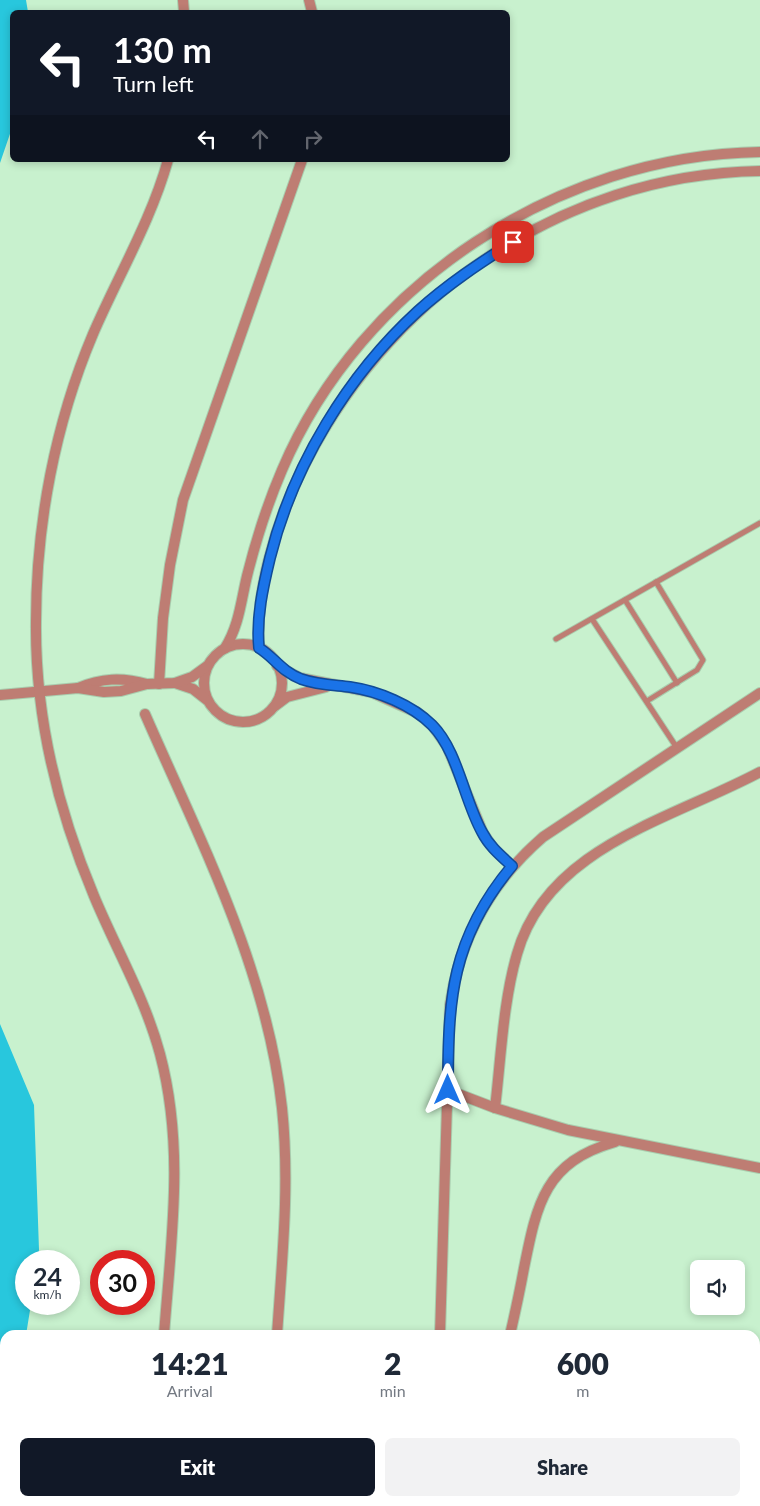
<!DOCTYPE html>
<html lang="en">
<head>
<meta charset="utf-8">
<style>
	body { margin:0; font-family:Lato,sans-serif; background:#f2f2f3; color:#1f2937; height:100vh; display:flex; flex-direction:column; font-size:19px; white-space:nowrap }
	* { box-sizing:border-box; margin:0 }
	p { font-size:16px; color:#747a83 }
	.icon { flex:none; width:28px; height:28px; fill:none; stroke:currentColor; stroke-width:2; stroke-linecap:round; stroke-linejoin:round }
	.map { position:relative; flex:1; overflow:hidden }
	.drawer { position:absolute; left:0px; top:1330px; width:760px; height:176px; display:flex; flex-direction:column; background:#fff; border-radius:15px 15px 0 0; box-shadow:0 2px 8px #0003 }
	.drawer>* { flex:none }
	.hud { position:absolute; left:10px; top:10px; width:500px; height:152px; border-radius:8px; box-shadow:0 2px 8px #0003; background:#111827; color:#fff; overflow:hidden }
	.buttons { position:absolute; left:690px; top:1260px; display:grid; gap:10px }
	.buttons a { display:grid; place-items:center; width:55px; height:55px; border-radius:8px; background:#fff; box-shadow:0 2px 8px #0003; font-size:25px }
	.speed { position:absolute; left:15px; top:1250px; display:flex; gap:10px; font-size:25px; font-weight:700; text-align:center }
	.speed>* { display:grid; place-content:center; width:65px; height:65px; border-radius:50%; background:#fff; box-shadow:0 2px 8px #0003; line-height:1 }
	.speed small { font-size:12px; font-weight:400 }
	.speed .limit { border:8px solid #d22; background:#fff; color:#111 }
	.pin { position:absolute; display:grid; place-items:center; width:42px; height:42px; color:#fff; margin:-21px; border-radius:10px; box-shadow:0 2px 8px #0006 }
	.me { position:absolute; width:55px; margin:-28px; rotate:0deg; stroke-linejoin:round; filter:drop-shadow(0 0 4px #0008) }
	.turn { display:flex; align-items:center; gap:18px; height:105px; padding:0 20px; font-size:22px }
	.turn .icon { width:65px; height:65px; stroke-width:2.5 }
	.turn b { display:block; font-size:35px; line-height:42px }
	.lanes { display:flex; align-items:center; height:48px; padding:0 20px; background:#0003; justify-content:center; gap:25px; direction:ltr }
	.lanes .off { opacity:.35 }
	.eta { display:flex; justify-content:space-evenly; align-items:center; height:85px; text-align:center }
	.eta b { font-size:30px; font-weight:800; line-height:35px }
	.primary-button { display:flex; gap:10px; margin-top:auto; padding:10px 20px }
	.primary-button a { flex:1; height:58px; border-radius:8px; background:#111827; color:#fff; font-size:20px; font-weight:800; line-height:58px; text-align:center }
	.primary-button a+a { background:#f2f2f3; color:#1f2937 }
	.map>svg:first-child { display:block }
	.water { fill:#28c7dd }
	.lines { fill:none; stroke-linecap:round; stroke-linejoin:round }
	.lane-casing { stroke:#a9cdae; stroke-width:7 }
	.street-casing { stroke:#a9cdae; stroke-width:12 }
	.lane { stroke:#be7d73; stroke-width:5 }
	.street { stroke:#be7d73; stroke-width:10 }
	.route-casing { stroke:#114b97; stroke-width:12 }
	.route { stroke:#1a73e8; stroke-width:9 }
</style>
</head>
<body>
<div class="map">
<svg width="760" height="1506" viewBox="0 0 760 1506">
	<rect width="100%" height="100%" fill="#c8f1ce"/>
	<!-- water -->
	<g class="water">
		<polygon points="0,0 26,0 28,12 12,12 12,128 0,163"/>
		<polygon points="0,1024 34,1105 39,1250 37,1261 26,1261 26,1304 31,1304 26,1335 5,1335 5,1501 13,1501 13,1506 0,1506"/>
	</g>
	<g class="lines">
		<defs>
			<g id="lane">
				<polyline points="625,600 677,683"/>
				<polyline points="592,619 677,748"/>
				<polyline points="556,639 760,523"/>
				<polyline points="647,701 697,670 703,660 656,582"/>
			</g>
			<g id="street">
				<polyline points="183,0 184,12"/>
				<polyline points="309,0 312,12"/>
				<circle cx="243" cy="683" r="39"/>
				<path d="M225 648C239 626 241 601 247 576 256 540 267 505 282 470 361 284 558 155 760 152"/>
				<path d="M259 648C255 594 275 527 298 478 382 300 560 174 760 171"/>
				<polyline points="277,666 300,678 371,692 418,713 433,726 447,746 483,833 493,848 512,866"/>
				<polyline points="175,683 193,689 207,700"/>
				<polyline points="159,684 163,618 170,565 183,500 302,160"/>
				<path d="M78 688C101 678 122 677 147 684"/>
				<polyline points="0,695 78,688 104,692 121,691 147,684 175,683 192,677 207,666"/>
				<polyline points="275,706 287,697 326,687"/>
				<path d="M145 714C200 840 267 969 282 1108 290 1184 282 1260 277 1335"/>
				<polyline points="448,1090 495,1108 568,1130 760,1168"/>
				<path d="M495 1108C501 1058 503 1002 517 954 547 847 672 819 760 772"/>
				<path d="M164 1335C171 1240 185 1148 160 1054 145 998 116 949 94 896 58 810 35 715 36 622 36 524 55 424 93 334 118 276 151 221 168 160"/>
				<path d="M440 1335 450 1005C460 937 491 882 543 837L760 693"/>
				<path d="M510 1335C515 1313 520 1290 524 1268 537 1203 545 1162 615 1142"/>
				<polyline points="156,1506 157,1501"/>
				<polyline points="266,1506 266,1501"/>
				<polyline points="434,1506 434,1501"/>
				<polyline points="469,1506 470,1501"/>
			</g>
		</defs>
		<!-- lane casing -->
		<use href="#lane" class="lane-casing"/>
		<!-- street casing -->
		<use href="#street" class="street-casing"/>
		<!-- lane -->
		<use href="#lane" class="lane"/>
		<!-- street -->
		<use href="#street" class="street"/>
	</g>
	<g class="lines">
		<defs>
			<path id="route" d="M448 1090C448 999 451 939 512 866 501 856 489 846 482 832 464 800 458 751 432 725 412 705 378 691 350 687 333 685 318 685 301 679 281 671 275 658 259 648 256 618 263 587 270 558 293 465 348 375 418 311 448 284 480 263 513 242"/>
		</defs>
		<!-- route casing -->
		<use href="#route" class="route-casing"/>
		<!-- route -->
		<use href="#route" class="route"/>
	</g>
</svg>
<div class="buttons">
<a><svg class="icon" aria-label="sound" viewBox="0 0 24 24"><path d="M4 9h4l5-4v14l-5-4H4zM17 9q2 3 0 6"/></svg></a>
</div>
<div class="speed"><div>24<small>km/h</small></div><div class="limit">30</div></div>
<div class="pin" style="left:513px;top:242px;background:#d93025"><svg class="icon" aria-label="arrive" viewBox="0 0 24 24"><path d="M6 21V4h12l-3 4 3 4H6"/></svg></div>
<svg class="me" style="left:448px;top:1090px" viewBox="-20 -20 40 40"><path d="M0-17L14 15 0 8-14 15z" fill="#1a73e8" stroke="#fff" stroke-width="4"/></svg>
<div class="hud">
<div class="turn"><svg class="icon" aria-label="left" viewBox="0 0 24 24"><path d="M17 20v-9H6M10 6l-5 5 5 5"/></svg><div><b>130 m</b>Turn left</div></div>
<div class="lanes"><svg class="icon" aria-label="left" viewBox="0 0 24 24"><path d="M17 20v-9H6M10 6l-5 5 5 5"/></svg><svg class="icon off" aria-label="ahead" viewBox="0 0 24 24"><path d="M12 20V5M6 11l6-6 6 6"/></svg><svg class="icon off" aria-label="right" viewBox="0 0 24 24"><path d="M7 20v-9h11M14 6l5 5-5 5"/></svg></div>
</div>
<section class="drawer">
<div class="eta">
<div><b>14:21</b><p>Arrival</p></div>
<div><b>2</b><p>min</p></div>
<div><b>600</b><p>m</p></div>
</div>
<div class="primary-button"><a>Exit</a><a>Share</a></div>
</section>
</div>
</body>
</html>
